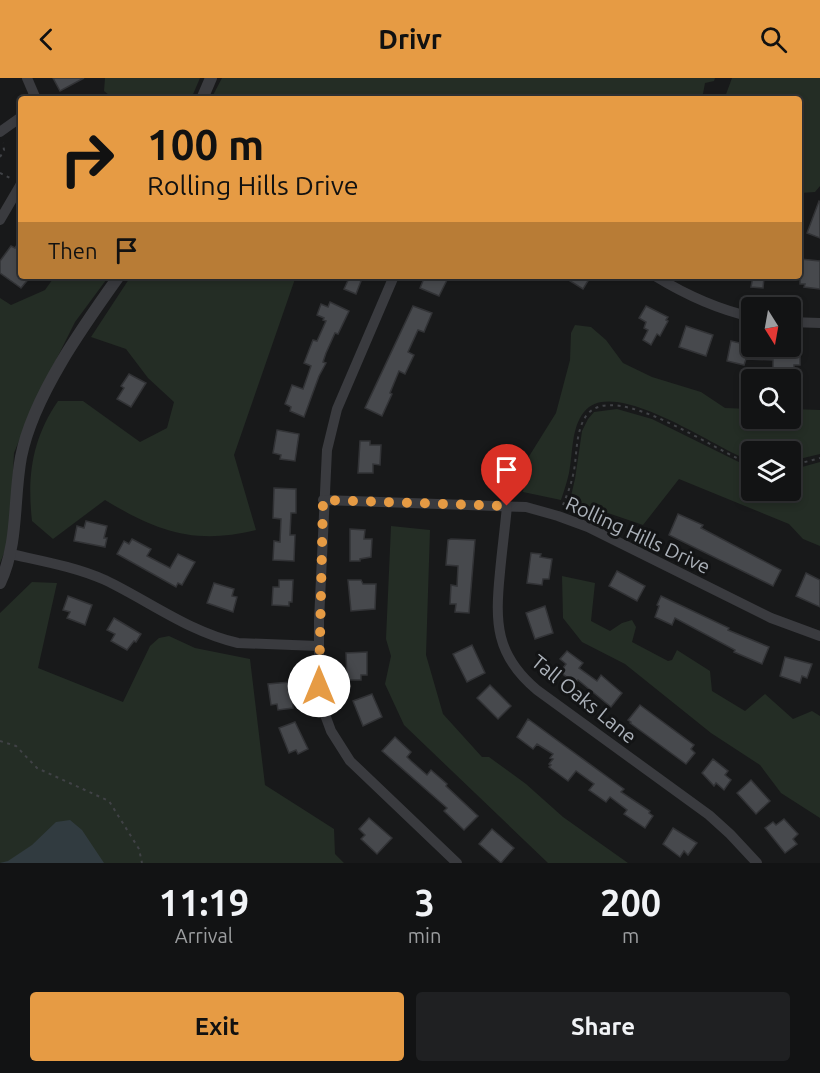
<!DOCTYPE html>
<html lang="en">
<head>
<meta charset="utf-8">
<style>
	body { margin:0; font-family:Ubuntu,sans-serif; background:#1f2022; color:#f1f3f6; height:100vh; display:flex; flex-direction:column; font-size:22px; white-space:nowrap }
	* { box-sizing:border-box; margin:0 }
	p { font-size:20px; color:#9c9ea0 }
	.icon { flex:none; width:33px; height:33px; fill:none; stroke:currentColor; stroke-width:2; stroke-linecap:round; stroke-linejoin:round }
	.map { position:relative; height:785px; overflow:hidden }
	.drawer { display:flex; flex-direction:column; background:#121314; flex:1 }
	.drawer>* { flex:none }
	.top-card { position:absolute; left:18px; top:18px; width:784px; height:183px; border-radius:6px; box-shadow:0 3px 9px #0003,0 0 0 2px #313234; background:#e69b44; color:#111; overflow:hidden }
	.needle { width:39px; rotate:169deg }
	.fabs { position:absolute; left:741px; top:219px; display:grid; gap:12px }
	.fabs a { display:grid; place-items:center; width:60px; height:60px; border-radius:6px; background:#121314; box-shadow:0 3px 9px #0003,0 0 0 2px #313234; font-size:30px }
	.pin { position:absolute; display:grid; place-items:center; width:51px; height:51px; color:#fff; margin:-62px -26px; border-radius:50% 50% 50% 0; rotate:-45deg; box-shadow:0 0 6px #0007 }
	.pin .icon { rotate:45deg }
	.me { position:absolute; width:66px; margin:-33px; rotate:0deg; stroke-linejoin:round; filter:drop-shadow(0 0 4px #0008) }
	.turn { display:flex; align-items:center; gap:21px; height:126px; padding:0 30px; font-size:27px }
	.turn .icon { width:78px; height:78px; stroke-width:2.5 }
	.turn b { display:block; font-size:42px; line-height:51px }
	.then { display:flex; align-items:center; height:57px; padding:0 30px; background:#0003; gap:12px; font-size:22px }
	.eta { display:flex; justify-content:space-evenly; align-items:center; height:102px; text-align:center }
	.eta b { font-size:36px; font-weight:700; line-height:42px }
	.action { display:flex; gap:12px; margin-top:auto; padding:12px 30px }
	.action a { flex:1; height:69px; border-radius:6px; background:#e69b44; color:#111; font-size:24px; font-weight:700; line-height:69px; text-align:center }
	.action a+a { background:#1f2022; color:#f1f3f6 }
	header { display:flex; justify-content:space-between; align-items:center; height:78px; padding:0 30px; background:#e69b44; color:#111; font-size:27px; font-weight:700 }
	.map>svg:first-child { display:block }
	.green { fill:#242d25 }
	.water { fill:#313b40 }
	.building { fill:#47494d; stroke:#323336; stroke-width:1.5 }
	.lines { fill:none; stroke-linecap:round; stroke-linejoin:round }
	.path { stroke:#404246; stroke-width:2; stroke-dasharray:3 4.5; stroke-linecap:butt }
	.minor { stroke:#3a3b3f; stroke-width:10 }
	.tertiary { stroke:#3a3b3f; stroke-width:12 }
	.route { stroke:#e69b44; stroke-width:10; stroke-dasharray:0 18 }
	.labels { text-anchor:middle; stroke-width:6; stroke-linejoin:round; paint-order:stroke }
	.street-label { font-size:20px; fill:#abb1b9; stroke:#131415 }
</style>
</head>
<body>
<header><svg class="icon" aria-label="back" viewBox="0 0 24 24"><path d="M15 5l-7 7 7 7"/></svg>Drivr<svg class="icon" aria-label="search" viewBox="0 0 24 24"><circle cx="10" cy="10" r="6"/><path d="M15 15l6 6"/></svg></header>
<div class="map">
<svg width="820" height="785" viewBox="0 0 820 785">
	<rect width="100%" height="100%" fill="#18191a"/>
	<!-- green -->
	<g class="green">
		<polygon points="105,0 200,0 191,21 114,21 104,13"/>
		<polygon points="222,0 715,0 714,3 705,5 702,21 211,21"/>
		<polygon points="732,0 820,0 820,108 815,114 800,115 800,21 740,21 725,19"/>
		<polygon points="55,198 109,198 75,244 34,326 14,375 10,451 5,473 0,485 0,220 11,227 45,212"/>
		<path d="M131 198H296L234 377 256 452C195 467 158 454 105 422L53 461 32 443C27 398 32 361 58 323H83L140 364 167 350 174 324 148 300 126 271 91 259Z"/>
		<path d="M575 247 591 249 606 262 623 285 652 299 701 314 725 330 751 331 752 340H790L791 331 820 332V376L791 383 790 374H752L751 383C719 373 613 296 584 334 571 350 573 376 569 395 567 404 564 413 561 422L523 414 528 380 556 335 570 282 571 255Z"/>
		<polygon points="617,331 652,341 751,390 752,412 790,412 791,392 820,384 820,468 803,461 789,446 679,401 643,447 570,422 575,401 582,353 588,341 594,334"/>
		<polygon points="391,448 430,452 426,577 443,636 482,679 489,679 526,706 563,739 628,785 548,785 404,647 385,606 391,578 386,561"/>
		<polygon points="562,498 595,505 591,543 610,553 622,545 632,542 636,549 632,564 668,583 672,582 677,572 710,593 712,613 745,633 765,616 793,641 812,633 820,638 820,740 781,715 760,687 711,655 625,586 582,564 563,540"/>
		<polygon points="32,504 57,505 38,590 123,624 150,568 159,560 169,558 195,570 250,581 265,707 334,751 335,776 344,785 0,785 0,535"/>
	</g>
	<!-- water -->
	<polygon class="water" points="70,742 82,752 104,785 0,785 8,783 32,767 56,744"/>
	<!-- building -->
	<g class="building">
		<polygon points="53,0 84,0 60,13"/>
		<polygon points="819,123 820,124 820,160 807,155"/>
		<polygon points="21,161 21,198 31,198 21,210 0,195 0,183 11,168 15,170"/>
		<polygon points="800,181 820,183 820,211 804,209 805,206 800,206"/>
		<polygon points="350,198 361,198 359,202 361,203 356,216 344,211"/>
		<polygon points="425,198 449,198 439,218 420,210"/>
		<polygon points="562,198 591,198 583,211"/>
		<polygon points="753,198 764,200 763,210 751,209"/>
		<polygon points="330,224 349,233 338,256 335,255 326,275 323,284 326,285 319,298 304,339 290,333 291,329 285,326 292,307 303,311 311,288 304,285 311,267 313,262 317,263 326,243 323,242 324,240 317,237 321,226 328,229"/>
		<polygon points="413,228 432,235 424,254 418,252 408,274 414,277 405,296 399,293 390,315 392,316 382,338 365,330"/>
		<polygon points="646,228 668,239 666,242 668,243 660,258 657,256 651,267 643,262 648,252 644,250 646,244 639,240"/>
		<polygon points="686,248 713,257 706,278 679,269"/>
		<polygon points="731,263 766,271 800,272 800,287 794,287 794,294 773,293 773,282 746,281 744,287 727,283"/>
		<polygon points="129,296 146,305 131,329 117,321 124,310 121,308"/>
		<polygon points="277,352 299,356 295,383 280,381 281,377 273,375"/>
		<polygon points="360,363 370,363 370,367 381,367 380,387 373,386 373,395 358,395"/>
		<polygon points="274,410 296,411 296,435 291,435 290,457 295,457 294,483 273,482 274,463 280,464 281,441 273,440"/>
		<polygon points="678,436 703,447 701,450 781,492 773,508 669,457"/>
		<polygon points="86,443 107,448 104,460 107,460 105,469 74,463 77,448 84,450"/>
		<polygon points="350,451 365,452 364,461 372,461 371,479 360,481 360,483 350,483"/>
		<polygon points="132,461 151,471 147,478 170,490 178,476 195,484 182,507 178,505 176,509 117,476 124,463 129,466"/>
		<polygon points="451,461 475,462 469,535 455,534 456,526 450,526 451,507 457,508 458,488 446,487 448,462"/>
		<polygon points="531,475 541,476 540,479 552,481 549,501 543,501 542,507 527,505"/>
		<polygon points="617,493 645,508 637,523 609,508"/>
		<polygon points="806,495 820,502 820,529 796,518"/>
		<polygon points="279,502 293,502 292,524 289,524 289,528 272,527 273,509 279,509"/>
		<polygon points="348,502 361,502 363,506 376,506 375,531 351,533"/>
		<polygon points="214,505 234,511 232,518 237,519 233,534 207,525"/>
		<polygon points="68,518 92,527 85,547 67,540 70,534 63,532"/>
		<polygon points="661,518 729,550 728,552 769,569 762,586 734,574 735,572 675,540 672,547 655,539 659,528 657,527"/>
		<polygon points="545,528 553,555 535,561 526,535"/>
		<polygon points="114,540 141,556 136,564 134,563 127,572 111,563 115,556 107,552"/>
		<polygon points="472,567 485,595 467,604 453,576"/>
		<polygon points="567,573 583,585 579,590 597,603 601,597 622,615 611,629 578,602 575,605 560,594 566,586 560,581"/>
		<polygon points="367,574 367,597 361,597 361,602 347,602 346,575"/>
		<polygon points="785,579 812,586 807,600 802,598 800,605 780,598"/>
		<polygon points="290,604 293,630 278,632 277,626 271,627 268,606"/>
		<polygon points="490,607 511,628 498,641 477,620"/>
		<polygon points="372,616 382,639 363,648 353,623"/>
		<polygon points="640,627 694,667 691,671 695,675 686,686 630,645 631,644 628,642"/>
		<polygon points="528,641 624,711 621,714 650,733 649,735 653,738 645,750 624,736 627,732 610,719 606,724 589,712 594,706 576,693 568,703 549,689 551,687 549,686 553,681 550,680 553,676 537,666 533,671 517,659"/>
		<polygon points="295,644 308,671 298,676 296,672 289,675 279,650"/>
		<polygon points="395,659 411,674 407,679 411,683 427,697 431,692 447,706 446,708 478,738 464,752 444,733 447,730 382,673"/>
		<polygon points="713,681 728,693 725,697 731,702 724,712 716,705 714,708 702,695"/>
		<polygon points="751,702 770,723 756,736 737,715"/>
		<polygon points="369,740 392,760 377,776 361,761 365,757 359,751"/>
		<polygon points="784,741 798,756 793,761 797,766 785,775 765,750 773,744 776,747"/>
		<polygon points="673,750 697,765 688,777 684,773 680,779 663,766"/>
		<polygon points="492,751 514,770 501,785 479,766"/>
	</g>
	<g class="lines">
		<!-- path -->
		<g class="path">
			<polyline points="0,79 4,72 3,65"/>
			<polyline points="0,95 10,100"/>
			<polyline points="790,388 820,380"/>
			<path d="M563 427C566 419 570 410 572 401 578 381 574 356 586 338 614 299 719 377 752 386"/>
			<polyline points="0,663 16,668 37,690 109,723 139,771 142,785"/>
		</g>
		<!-- minor -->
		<g class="minor">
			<polyline points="27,0 36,21"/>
			<polyline points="0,54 21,39"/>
			<polyline points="0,142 21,106"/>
			<polyline points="394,198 337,331 327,372 319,543 319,608 324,634 331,653 350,683 457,785"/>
			<path d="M655 198C686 217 716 231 752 239"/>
			<polyline points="790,244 820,245"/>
			<polyline points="323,422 526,429 558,438 588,449 771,540 820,558"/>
			<path d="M507 428C505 450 502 472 500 494 495 544 495 577 537 612L709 737 730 756 757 785"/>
			<path d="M11 476C42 483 76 489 105 502 149 523 189 554 238 565L318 568"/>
		</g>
		<!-- tertiary -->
		<g class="tertiary">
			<polyline points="202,21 211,0"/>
			<path d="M0 505C19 464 13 422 21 379 33 318 84 247 119 198"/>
		</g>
	</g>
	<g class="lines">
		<!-- route -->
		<polyline class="route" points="319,608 323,422 507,428"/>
	</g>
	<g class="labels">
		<!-- street labels -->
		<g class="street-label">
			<text transform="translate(638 457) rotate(25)" y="7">Rolling Hills Drive</text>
			<text transform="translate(584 621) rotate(39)" y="7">Tall Oaks Lane</text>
		</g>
	</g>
</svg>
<div class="fabs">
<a><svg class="needle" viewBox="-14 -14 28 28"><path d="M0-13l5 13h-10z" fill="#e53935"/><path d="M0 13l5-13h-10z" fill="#9c9ea0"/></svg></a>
<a><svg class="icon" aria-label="search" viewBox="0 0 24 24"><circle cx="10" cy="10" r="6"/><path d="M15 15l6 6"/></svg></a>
<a><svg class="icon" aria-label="layers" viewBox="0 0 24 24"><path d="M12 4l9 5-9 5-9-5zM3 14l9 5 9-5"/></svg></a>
</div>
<div class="pin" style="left:507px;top:428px;background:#d93025"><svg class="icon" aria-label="arrive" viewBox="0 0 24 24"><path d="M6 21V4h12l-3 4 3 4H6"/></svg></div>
<svg class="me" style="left:319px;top:608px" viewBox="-20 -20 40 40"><circle r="19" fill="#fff"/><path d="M0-13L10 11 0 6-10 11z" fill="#e69b44"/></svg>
<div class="top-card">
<div class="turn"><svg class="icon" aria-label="right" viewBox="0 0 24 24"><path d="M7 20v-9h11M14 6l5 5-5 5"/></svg><div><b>100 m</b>Rolling Hills Drive</div></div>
<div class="then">Then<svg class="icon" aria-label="arrive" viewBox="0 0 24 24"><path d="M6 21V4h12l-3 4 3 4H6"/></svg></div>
</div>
</div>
<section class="drawer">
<div class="eta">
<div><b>11:19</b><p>Arrival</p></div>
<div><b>3</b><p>min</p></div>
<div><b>200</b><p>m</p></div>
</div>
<div class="action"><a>Exit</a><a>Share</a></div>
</section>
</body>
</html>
